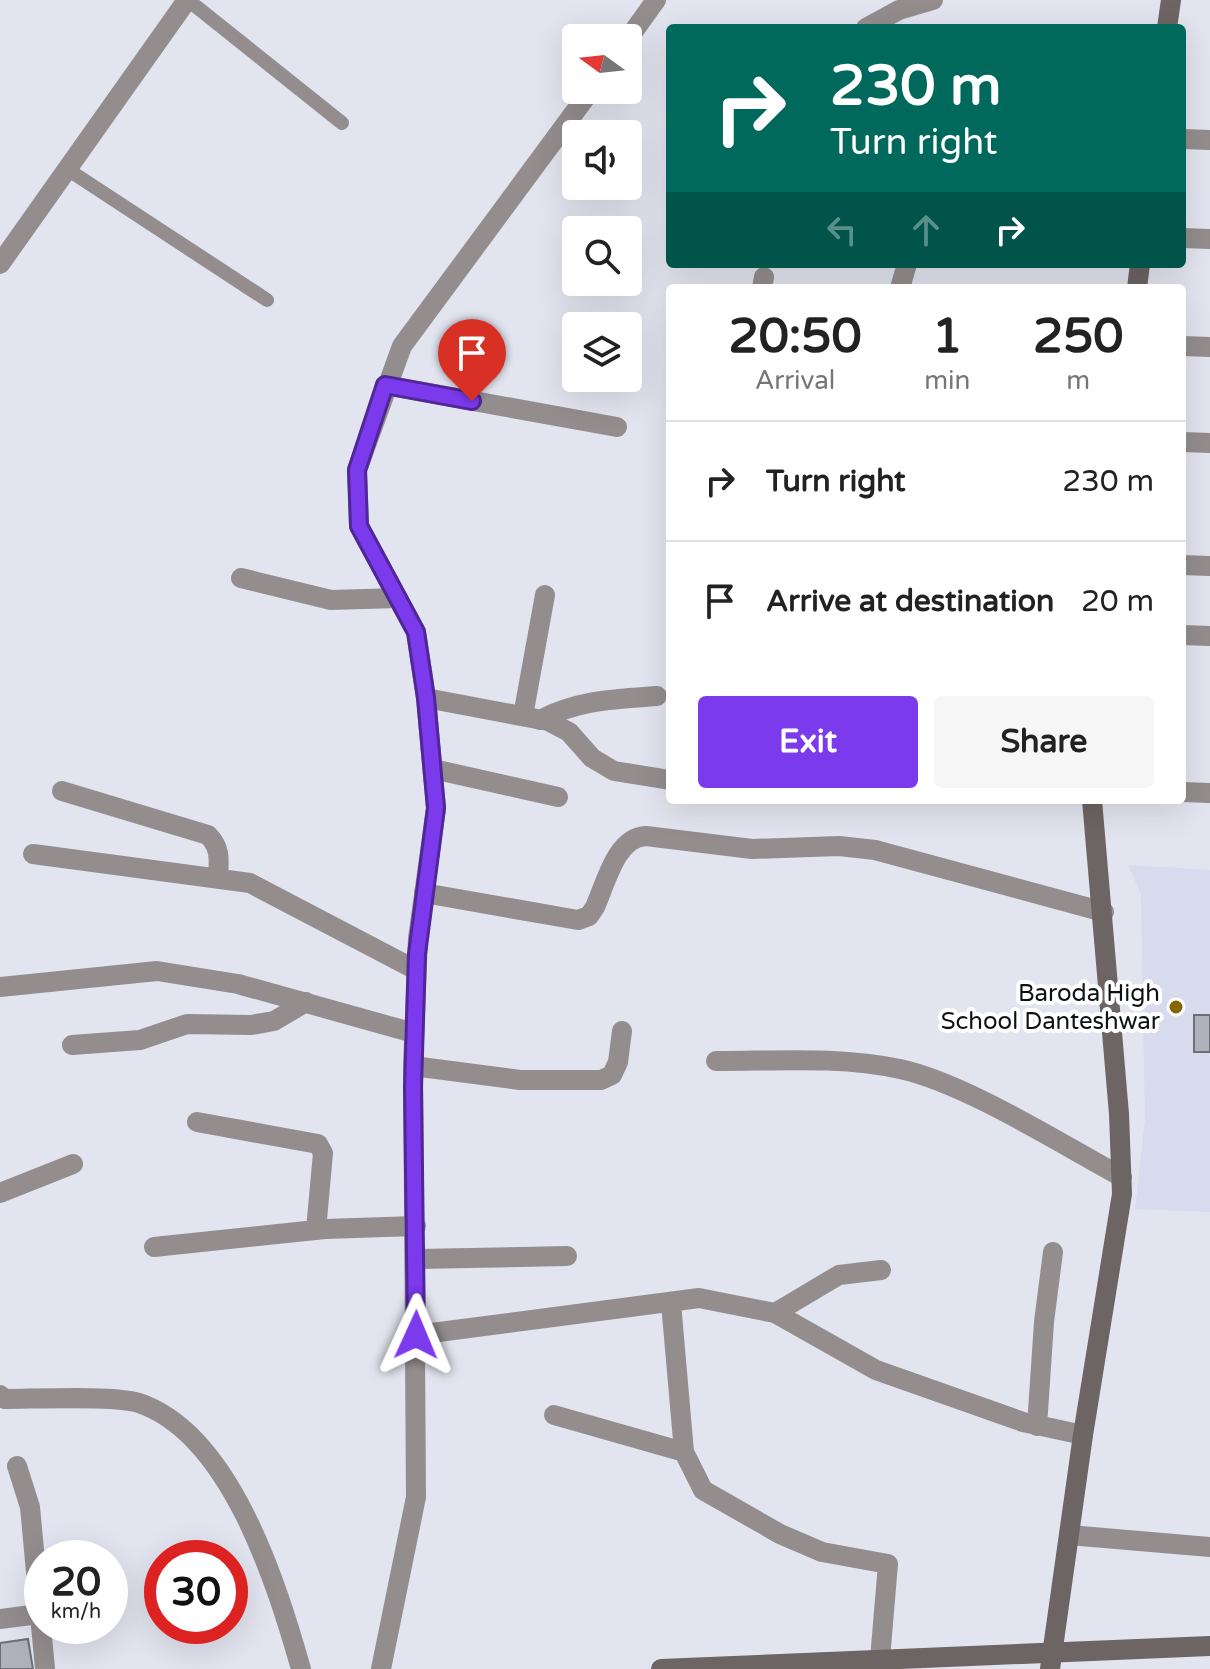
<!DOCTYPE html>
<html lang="en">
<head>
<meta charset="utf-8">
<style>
	body { margin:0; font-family:"Varela Round",sans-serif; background:#f6f6f6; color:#222; height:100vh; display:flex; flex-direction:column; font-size:30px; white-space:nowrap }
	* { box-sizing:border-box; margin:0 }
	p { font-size:26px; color:#767676 }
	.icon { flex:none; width:44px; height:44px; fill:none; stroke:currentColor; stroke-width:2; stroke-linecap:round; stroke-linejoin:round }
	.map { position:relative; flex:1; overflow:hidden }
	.panel { position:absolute; left:666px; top:284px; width:520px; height:520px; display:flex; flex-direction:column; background:#fff; border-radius:8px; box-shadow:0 8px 32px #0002 }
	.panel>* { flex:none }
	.top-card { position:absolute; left:666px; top:24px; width:520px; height:244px; border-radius:8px; box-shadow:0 8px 32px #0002; background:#00695c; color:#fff; overflow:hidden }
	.needle { width:52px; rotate:285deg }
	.fabs { position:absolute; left:562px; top:24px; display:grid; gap:16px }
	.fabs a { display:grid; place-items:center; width:80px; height:80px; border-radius:8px; background:#fff; box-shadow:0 8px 32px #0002; font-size:40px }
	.speed { position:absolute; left:24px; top:1540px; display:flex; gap:16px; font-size:40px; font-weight:700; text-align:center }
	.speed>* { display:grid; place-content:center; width:104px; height:104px; border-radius:50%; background:#fff; box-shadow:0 8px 32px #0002; line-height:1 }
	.speed small { font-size:20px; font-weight:400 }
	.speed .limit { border:12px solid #d22; background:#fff; color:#111 }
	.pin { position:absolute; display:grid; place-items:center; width:68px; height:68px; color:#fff; margin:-82px -34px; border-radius:50% 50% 50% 0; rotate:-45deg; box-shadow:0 0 8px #0007 }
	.pin .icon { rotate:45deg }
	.me { position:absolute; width:88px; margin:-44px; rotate:1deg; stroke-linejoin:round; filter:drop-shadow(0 0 6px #0008) }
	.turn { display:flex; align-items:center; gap:28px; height:168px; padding:0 32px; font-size:36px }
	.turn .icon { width:104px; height:104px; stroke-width:2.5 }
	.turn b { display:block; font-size:56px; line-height:68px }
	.lanes { display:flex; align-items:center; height:76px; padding:0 32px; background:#0003; justify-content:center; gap:40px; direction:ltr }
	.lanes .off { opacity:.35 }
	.eta { display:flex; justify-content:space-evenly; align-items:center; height:136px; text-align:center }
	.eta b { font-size:48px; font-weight:700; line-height:56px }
	.button { display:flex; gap:16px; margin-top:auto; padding:16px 32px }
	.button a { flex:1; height:92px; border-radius:8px; background:#7c3aed; color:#fff; font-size:32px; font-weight:700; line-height:92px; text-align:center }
	.button a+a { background:#f6f6f6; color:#222 }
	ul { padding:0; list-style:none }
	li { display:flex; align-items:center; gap:24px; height:120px; padding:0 32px; border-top:2px solid #e0e0e0 }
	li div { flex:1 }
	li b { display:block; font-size:30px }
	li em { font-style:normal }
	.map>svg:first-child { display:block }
	.built { fill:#d8daed }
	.building { fill:#afb1bb; stroke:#6d6e78; stroke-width:2 }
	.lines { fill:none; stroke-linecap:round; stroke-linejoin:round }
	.lane { stroke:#938d8e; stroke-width:14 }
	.street { stroke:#938d8e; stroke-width:20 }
	.secondary { stroke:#6d6464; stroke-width:20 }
	.route-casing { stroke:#51269a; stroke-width:20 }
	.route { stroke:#7c3aed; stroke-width:14 }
	.poi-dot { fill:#866600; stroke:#fff; stroke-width:3 }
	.labels { text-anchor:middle; stroke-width:8; stroke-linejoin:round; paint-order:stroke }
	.poi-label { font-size:24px; fill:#0f1013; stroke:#fff; text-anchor:end }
</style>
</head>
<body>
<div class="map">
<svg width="1210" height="1669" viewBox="0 0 1210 1669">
	<rect width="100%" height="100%" fill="#e2e4ef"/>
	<!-- built -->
	<polygon class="built" points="1128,865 1210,870 1210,1212 1135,1209 1145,1120 1141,894"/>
	<!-- building -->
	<g class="building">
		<rect x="1194" y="1015" width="16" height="37"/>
		<polygon points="28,1639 33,1669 0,1669 0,1643"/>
	</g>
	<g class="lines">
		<!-- lane -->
		<g class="lane">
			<polyline points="188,0 342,123"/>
			<polyline points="67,169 267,300"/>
		</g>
		<!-- street -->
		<g class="street">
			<polyline points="866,28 899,10 933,0"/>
			<polyline points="628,39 656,0"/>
			<polyline points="1182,139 1210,140"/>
			<polyline points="1182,238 1210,239"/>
			<polyline points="0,264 187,0"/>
			<polyline points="762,288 764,277"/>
			<polyline points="900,288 907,264"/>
			<polyline points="1182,346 1210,347"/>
			<polyline points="385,385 617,427"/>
			<polyline points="1182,442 1210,443"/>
			<polyline points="1182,565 1210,566"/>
			<polyline points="241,578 331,600 398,598"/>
			<polyline points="1182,635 1210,636"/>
			<polyline points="426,698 548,721 569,732 592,758 614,771 670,780"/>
			<polyline points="523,716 545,595"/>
			<path d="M540 720C578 700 615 699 657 696"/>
			<polyline points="433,769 558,797"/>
			<path d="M62 791 208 835C221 848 219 860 218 877"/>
			<polyline points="1182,792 1210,793"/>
			<polyline points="33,854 250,883 416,970"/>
			<path d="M424 893 578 920 589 916 595 907C606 883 616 837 646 836L752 849 839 846 875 850 1104 912"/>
			<polyline points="0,987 157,971 238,984 414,1033"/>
			<polyline points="72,1045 140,1040 187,1024 251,1025 274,1021 306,1002"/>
			<path d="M716 1061C777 1061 839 1056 900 1069 965 1083 1061 1144 1122 1177"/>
			<polyline points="413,1066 520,1080 601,1080 612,1075 618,1062 622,1031"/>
			<polyline points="197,1122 318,1144 323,1153 316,1230"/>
			<polyline points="0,1193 73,1164"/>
			<polyline points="154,1247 325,1229 416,1226"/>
			<polyline points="417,1259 567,1256"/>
			<polyline points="671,1303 684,1452 703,1490 780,1534 822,1552 888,1564 880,1659"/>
			<polyline points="775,1313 839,1275 881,1270"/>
			<polyline points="416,1335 699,1298 775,1313 876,1370 1023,1422 1083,1435"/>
			<path d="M0 1395 5 1399C35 1399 116 1395 139 1403 231 1434 277 1585 301 1669"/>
			<polyline points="554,1415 684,1452"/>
			<polyline points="1037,1426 1044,1322 1053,1252"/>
			<polyline points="17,1466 30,1507 45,1669"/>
			<polyline points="1069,1535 1210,1547"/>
			<polyline points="0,1619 39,1614"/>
			<polyline points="381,1669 416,1497 413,1066 418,938 436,808 426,698 416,632 359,526 357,470 402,346 591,90"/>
		</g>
		<!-- secondary -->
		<g class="secondary">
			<polyline points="1167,28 1171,0"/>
			<polyline points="1137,288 1140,264"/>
			<polyline points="661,1669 1210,1646"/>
			<polyline points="1050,1669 1083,1435 1122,1194 1119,1114 1092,800"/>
		</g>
	</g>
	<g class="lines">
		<defs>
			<polyline id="route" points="416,1335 413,1087 417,954 436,808 426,698 416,632 359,526 357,470 385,385 472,401"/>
		</defs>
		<!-- route casing -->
		<use href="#route" class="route-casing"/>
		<!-- route -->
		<use href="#route" class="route"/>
	</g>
	<!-- markers -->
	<circle class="poi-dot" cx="1176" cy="1007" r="8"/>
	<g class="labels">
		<!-- poi labels -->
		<g class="poi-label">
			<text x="1160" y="1001">Baroda High<tspan x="1160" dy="28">School Danteshwar</tspan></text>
		</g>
	</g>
</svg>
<div class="fabs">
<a><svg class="needle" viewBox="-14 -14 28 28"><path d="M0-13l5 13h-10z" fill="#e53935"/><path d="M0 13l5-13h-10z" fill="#767676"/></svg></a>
<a><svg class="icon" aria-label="sound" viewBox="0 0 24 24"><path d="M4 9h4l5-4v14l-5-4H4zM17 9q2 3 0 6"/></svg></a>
<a><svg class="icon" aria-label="search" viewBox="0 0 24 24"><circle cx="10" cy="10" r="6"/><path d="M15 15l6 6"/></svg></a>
<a><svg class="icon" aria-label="layers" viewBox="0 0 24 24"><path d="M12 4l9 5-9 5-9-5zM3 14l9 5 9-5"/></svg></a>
</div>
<div class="speed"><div>20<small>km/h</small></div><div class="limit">30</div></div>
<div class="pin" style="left:472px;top:401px;background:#d93025"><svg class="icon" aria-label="arrive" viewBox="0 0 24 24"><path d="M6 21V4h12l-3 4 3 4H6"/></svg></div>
<svg class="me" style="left:416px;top:1335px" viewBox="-20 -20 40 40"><path d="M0-17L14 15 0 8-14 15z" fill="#7c3aed" stroke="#fff" stroke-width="4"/></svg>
<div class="top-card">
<div class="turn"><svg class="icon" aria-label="right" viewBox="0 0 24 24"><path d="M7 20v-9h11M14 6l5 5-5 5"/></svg><div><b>230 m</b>Turn right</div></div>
<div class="lanes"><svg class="icon off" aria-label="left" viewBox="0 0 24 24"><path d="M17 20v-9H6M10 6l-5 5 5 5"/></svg><svg class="icon off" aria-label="ahead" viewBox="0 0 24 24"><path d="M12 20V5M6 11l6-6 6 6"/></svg><svg class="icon" aria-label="right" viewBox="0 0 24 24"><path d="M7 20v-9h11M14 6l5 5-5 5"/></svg></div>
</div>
<section class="panel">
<div class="eta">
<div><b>20:50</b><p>Arrival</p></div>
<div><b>1</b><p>min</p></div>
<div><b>250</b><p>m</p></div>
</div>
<ul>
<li><svg class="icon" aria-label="right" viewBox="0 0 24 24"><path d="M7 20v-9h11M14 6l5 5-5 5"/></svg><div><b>Turn right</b></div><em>230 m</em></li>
<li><svg class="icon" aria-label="arrive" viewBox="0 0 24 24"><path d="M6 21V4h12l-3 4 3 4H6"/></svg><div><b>Arrive at destination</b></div><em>20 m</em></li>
</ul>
<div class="button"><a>Exit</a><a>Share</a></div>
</section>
</div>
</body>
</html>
